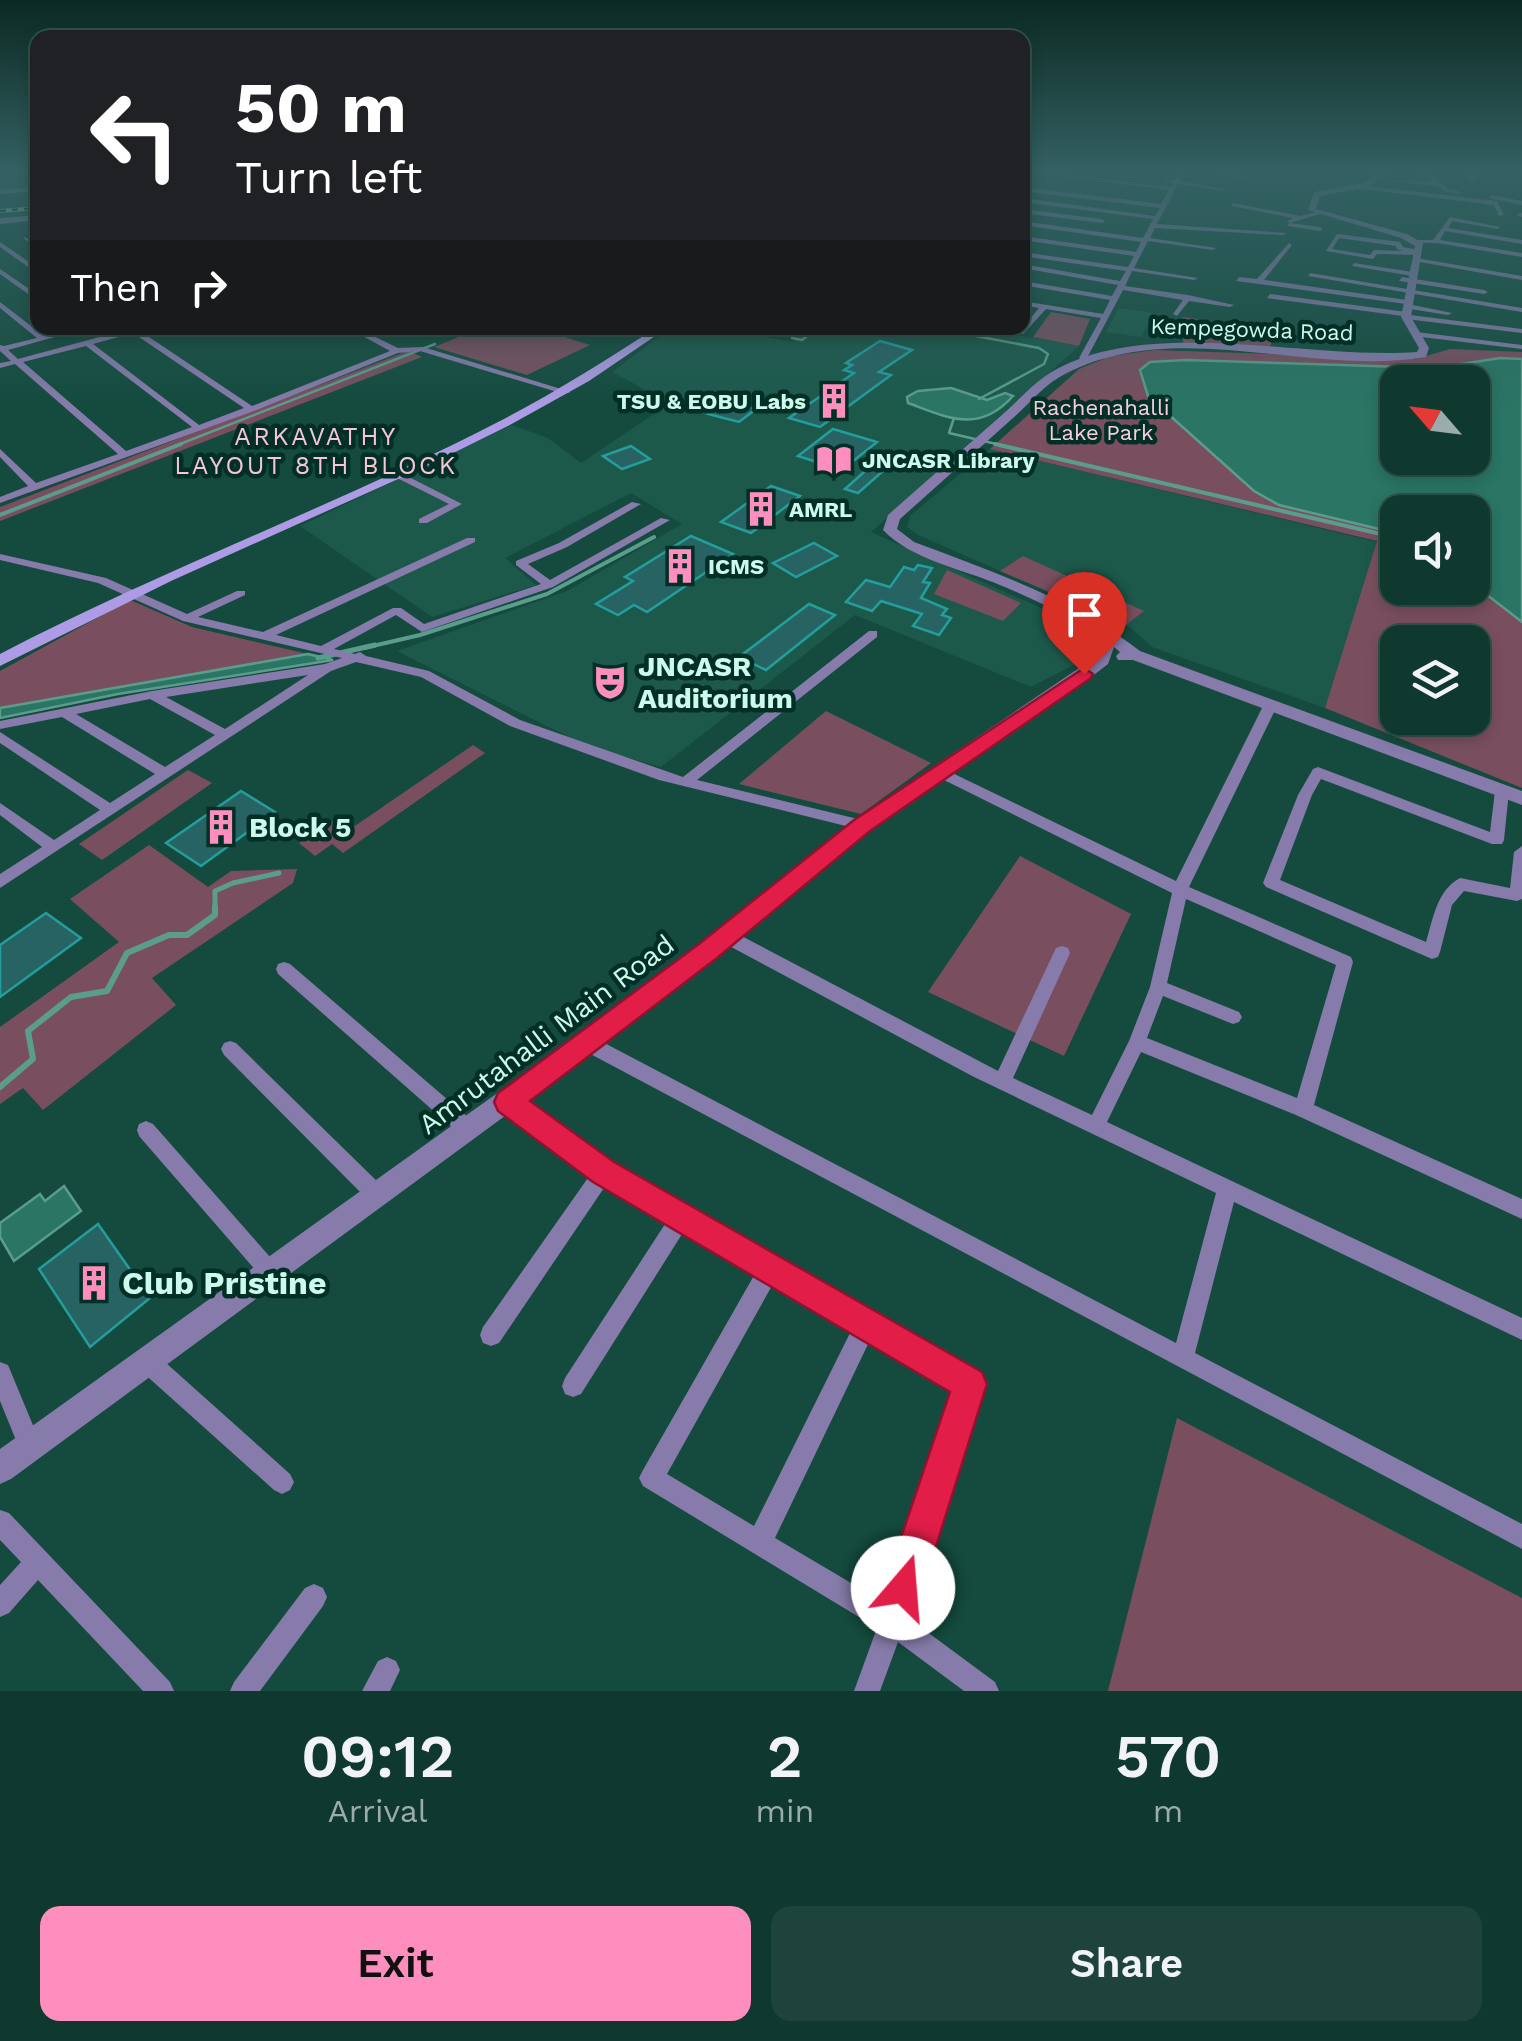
<!DOCTYPE html>
<html lang="en">
<head>
<meta charset="utf-8">
<style>
	body { margin:0; font-family:"Work Sans",sans-serif; background:#1d433a; color:#f1f3f6; height:100vh; display:flex; flex-direction:column; font-size:38px; white-space:nowrap }
	* { box-sizing:border-box; margin:0 }
	p { font-size:32px; color:#9bacaa }
	.icon { flex:none; width:55px; height:55px; fill:none; stroke:currentColor; stroke-width:2; stroke-linecap:round; stroke-linejoin:round }
	.map { position:relative; height:1691px; overflow:hidden }
	.panel { display:flex; flex-direction:column; background:#0f382e; flex:1 }
	.panel>* { flex:none }
	.guide { position:absolute; left:30px; top:30px; width:1000px; height:305px; border-radius:20px; box-shadow:0 5px 15px #0003,0 0 0 2px #2f524a; background:#202124; color:#fff; overflow:hidden }
	.needle { width:65px; rotate:298deg }
	.controls { position:absolute; left:1380px; top:365px; display:grid; gap:20px }
	.controls a { display:grid; place-items:center; width:110px; height:110px; border-radius:20px; background:#0f382e; box-shadow:0 5px 15px #0003,0 0 0 2px #2f524a; font-size:50px }
	.pin { position:absolute; display:grid; place-items:center; width:85px; height:85px; color:#fff; margin:-102px -42px; border-radius:50% 50% 50% 0; rotate:-45deg; box-shadow:0 0 10px #0007 }
	.pin .icon { rotate:45deg }
	.me { position:absolute; width:110px; margin:-55px; rotate:18deg; stroke-linejoin:round; filter:drop-shadow(0 0 8px #0008) }
	.turn { display:flex; align-items:center; gap:35px; height:210px; padding:0 40px; font-size:45px }
	.turn .icon { width:130px; height:130px; stroke-width:2.5 }
	.turn b { display:block; font-size:70px; line-height:85px }
	.then { display:flex; align-items:center; height:95px; padding:0 40px; background:#0003; gap:20px; font-size:38px }
	.eta { display:flex; justify-content:space-evenly; align-items:center; height:170px; text-align:center }
	.eta b { font-size:60px; font-weight:600; line-height:70px }
	.cta { display:flex; gap:20px; margin-top:auto; padding:20px 40px }
	.cta a { flex:1; height:115px; border-radius:20px; background:#fe8ebd; color:#111; font-size:40px; font-weight:600; line-height:115px; text-align:center }
	.cta a+a { background:#1d433a; color:#f1f3f6 }
	.map>svg:first-child { display:block }
	.built { fill:#1c594b }
	.green { fill:#794f5f; fill-rule:evenodd }
	.water { fill:#2a7564; stroke:#5b9d8d; stroke-width:2.5; fill-rule:evenodd }
	.lines { fill:none; stroke-linecap:round; stroke-linejoin:round }
	.stream-far3 { stroke:#5b9d8d; stroke-width:2.5 }
	.stream-far2 { stroke:#5b9d8d; stroke-width:4 }
	.stream-far1 { stroke:#5b9d8d; stroke-width:5 }
	.stream { stroke:#5b9d8d; stroke-width:6 }
	.building { fill:#286363; stroke:#239e9d; stroke-width:2.5 }
	.minor { fill:#867baa; fill-rule:evenodd }
	.tertiary { fill:#867baa; fill-rule:evenodd }
	.secondary { fill:#ad9be5; fill-rule:evenodd }
	.rail-casing { stroke:#a4d4c7; stroke-width:4 }
	.rail { stroke:#012f25; stroke-width:2.5; stroke-dasharray:6; stroke-linecap:butt }
	.route { fill:#e11d48; stroke:#92132f; stroke-width:2.5 }
	.labels { text-anchor:middle; stroke-width:9; stroke-linejoin:round; paint-order:stroke }
	.far-street-label { font-size:22px; fill:#ccfaec; stroke:#012f25 }
	.far-poi-label { font-size:22px; font-weight:bold; fill:#ccfaec; stroke:#012f25; text-anchor:start }
	.far-park-label { font-size:22px; fill:#f8cedd; stroke:#012f25 }
	.far-neighbourhood-label { font-size:25px; letter-spacing:2.5px; fill:#f6c5d7; stroke:#012f25 }
	.poi-label { font-size:28px; font-weight:bold; fill:#ccfaec; stroke:#012f25; text-anchor:start }
	.street-label { font-size:28px; fill:#ccfaec; stroke:#012f25 }
	.near-poi-label { font-size:32px; font-weight:bold; fill:#ccfaec; stroke:#012f25; text-anchor:start }
</style>
</head>
<body>
<div class="map">
<svg width="1522" height="1691" viewBox="0 0 1522 1691">
	<rect width="100%" height="100%" fill="#144b3e"/>
	<!-- built -->
	<g class="built">
		<polygon points="1119,308 1153,313 1141,337 1106,332"/>
		<polygon points="671,328 717,328 793,342 802,334 762,328 977,328 1079,346 871,532 1097,633 1095,654 1031,687 855,615 661,767 587,746 397,651 567,591 682,524 631,493 505,558 536,585 432,617 300,526 512,425 548,438 581,463 670,403 612,372"/>
		<polygon points="990,449 1377,542 1325,708 1152,647 1131,628 918,535 907,527 910,516"/>
	</g>
	<!-- green -->
	<g class="green">
		<polygon points="1051,312 1090,319 1079,346 1033,337"/>
		<polygon points="1183,317 1274,331 1270,348 1183,344"/>
		<polygon points="481,328 564,328 552,333 590,345 527,375 434,347"/>
		<path d="M1450 349 1522 352V359L1436 368 1186 360 1279 505 1387 531 1385 540 1397 546 1398 588H1472L1473 584 1522 622V788L1325 708 1377 541 990 449 1079 369 1111 356 1155 350 1416 359ZM1398 642H1472V718H1398Z"/>
		<polygon points="408,351 422,357 0,521 0,507"/>
		<polygon points="1023,556 1144,611 1126,625 1000,571"/>
		<polygon points="947,570 1021,603 1003,621 934,594"/>
		<polygon points="130,600 192,627 308,654 0,708 0,671"/>
		<polygon points="826,711 931,763 861,814 739,784"/>
		<polygon points="473,745 485,753 343,853 332,844 315,856 299,843 334,820 349,830"/>
		<polygon points="188,770 212,783 102,860 79,844"/>
		<polygon points="149,845 208,887 231,871 297,869 293,883 152,978 176,1005 43,1110 23,1088 0,1104 0,1027 119,942 70,899"/>
		<polygon points="1020,856 1131,914 1064,1056 928,992"/>
		<polygon points="1177,1418 1522,1598 1522,1691 1108,1691"/>
	</g>
	<!-- water -->
	<g class="water">
		<path d="M1500 358 1522 359V622L1473 584 1472 512H1398L1397 546 1384 539 1387 531 1279 505 1254 491 1148 396 1140 370 1150 362 1186 360 1436 368ZM1472 382V458H1398V382Z"/>
		<path d="M951 388 987 400 1005 393 1013 396C979 434 949 418 908 403L907 397 918 391Z"/>
		<polygon points="308,654 333,660 118,694 0,718 0,708"/>
		<polygon points="64,1186 81,1211 14,1261 0,1237 0,1223 40,1194 45,1201"/>
	</g>
	<g class="lines">
		<!-- stream-far3 -->
		<g class="stream-far3">
			<polyline points="934,328 1039,348 1048,354 1044,364 979,399"/>
			<polyline points="792,338 802,340 817,328"/>
			<polyline points="954,418 949,433 1005,446"/>
			<polyline points="175,446 435,344"/>
		</g>
		<!-- stream-far2 -->
		<g class="stream-far2">
			<polyline points="995,444 1398,538"/>
			<polyline points="0,515 181,444"/>
			<polyline points="364,648 420,635 547,594 654,537"/>
		</g>
		<!-- stream-far1 -->
		<g class="stream-far1">
			<polyline points="318,658 375,645"/>
			<polyline points="215,909 215,891 233,883 279,873"/>
		</g>
		<!-- stream -->
		<polyline class="stream" points="0,1087 33,1059 28,1031 71,997 107,991 127,953 169,935 187,935 215,915 215,907"/>
	</g>
	<!-- building -->
	<g class="building">
		<polygon points="880,341 912,350 879,372 891,375 820,427 789,418 854,373 844,370 852,365 846,363"/>
		<polygon points="726,401 756,409 739,422 708,414"/>
		<polygon points="833,429 877,442 842,470 798,456"/>
		<polygon points="631,446 650,459 622,469 603,456"/>
		<polygon points="883,455 891,464 858,493 845,489"/>
		<polygon points="771,486 800,496 751,533 721,522"/>
		<polygon points="691,536 733,554 647,612 634,605 618,615 596,604 633,581 625,577"/>
		<polygon points="814,543 837,556 796,577 773,563"/>
		<polygon points="918,565 932,568 923,582 930,583 921,598 947,609 942,615 951,618 939,635 913,626 922,614 881,601 872,611 846,602 866,580 890,587 904,567 914,570"/>
		<polygon points="809,604 835,615 766,670 739,657"/>
		<polygon points="241,791 275,812 201,866 166,843"/>
		<polygon points="46,913 81,938 0,997 0,945"/>
		<polygon points="98,1224 150,1298 90,1347 39,1269"/>
	</g>
	<g class="lines">
		<!-- minor -->
		<g class="minor">
			<polygon points="1022,171 1171,187 1173,183 1164,181 1164,179 1175,180 1179,171 1185,171 1180,181 1225,189 1222,191 1178,184 1157,224 1286,233 1283,235 1155,228 1150,238 1216,248 1213,250 1148,241 1134,268 1198,278 1194,280 1132,271 1125,286 1188,295 1234,305 1230,307 1189,301 1177,316 1173,314 1183,300 1123,290 1087,358 1083,360 1079,358 1101,318 1046,309 1023,334 1019,332 1039,308 1022,305 1022,301 1103,314 1110,300 1022,285 1022,281 1112,296 1118,285 1022,268 1022,264 1120,281 1126,271 1022,256 1022,252 1128,267 1134,256 1022,240 1022,236 1136,252 1141,242 1022,225 1022,221 1143,238 1153,219 1022,202 1022,198 1155,216 1160,208 1022,191 1022,187 1161,204 1169,190"/>
			<polygon points="1211,171 1220,171 1246,178 1243,180"/>
			<polygon points="1420,171 1426,171 1448,189 1462,192 1459,194 1444,191 1437,186 1380,180 1433,182"/>
			<polygon points="1470,171 1476,171 1475,181 1470,180"/>
			<polygon points="1357,185 1497,201 1504,215 1499,216 1494,205 1355,188"/>
			<polygon points="38,187 38,191 0,194 0,190"/>
			<polygon points="1491,195 1522,201 1522,205 1489,198"/>
			<polygon points="1233,203 1301,216 1317,212 1320,214 1290,223 1287,221 1293,218 1231,206"/>
			<polygon points="1022,209 1102,219 1105,221 1102,223 1022,213"/>
			<polygon points="1520,213 1522,213 1522,217 1517,215"/>
			<polygon points="1450,217 1500,227 1497,229 1452,221 1448,228 1522,240 1522,244 1445,231 1440,240 1522,253 1522,257 1437,243 1415,243 1417,240 1433,240"/>
			<polygon points="1289,223 1320,227 1323,229 1320,231 1287,226"/>
			<path d="M1337 234 1400 242 1403 247 1419 250 1420 253 1417 255 1377 254 1373 259 1326 251ZM1339 238 1396 246 1397 249 1403 251 1374 250 1370 255 1332 249Z"/>
			<polygon points="24,237 38,242 38,247 24,239"/>
			<polygon points="0,242 38,268 38,274 0,247"/>
			<polygon points="1289,243 1292,245 1264,280 1407,300 1411,302 1408,304 1452,313 1448,315 1404,308 1406,304 1236,281 1239,277 1257,279"/>
			<polygon points="1416,258 1522,276 1522,280 1414,261"/>
			<polygon points="1354,263 1413,272 1417,274 1413,276 1352,266"/>
			<polygon points="0,269 38,295 38,301 0,274"/>
			<polygon points="1310,273 1522,308 1522,312 1308,276"/>
			<polygon points="1402,277 1484,290 1488,292 1484,294 1399,281"/>
			<polygon points="1270,294 1407,312 1410,315 1522,329 1522,333 1406,319 1403,316 1267,298"/>
			<path d="M0 302 44 336 76 328H87L8 350 18 359 133 328H148L140 331 252 406 390 351 348 328H357L398 348 423 347 571 392 564 394 420 351 398 353 254 411 0 503V497L28 486 0 457V449L36 483 118 454 15 364 0 368V363L11 361 0 351V345L4 346 37 338 0 308ZM133 333 244 408 199 425 93 344ZM86 346 192 427 126 451 23 362Z"/>
			<polygon points="236,328 246,328 247,329 243,331"/>
			<path d="M399 328C408 327 418 333 427 332 435 331 440 327 448 328L427 337Z"/>
			<polygon points="1416,332 1522,345 1522,349 1413,336 1412,334"/>
			<polygon points="393,472 399,472 462,504 427,523 419,523 419,519 449,504 393,476"/>
			<path d="M632 502 641 504 567 547 528 564 550 580 661 518 670 520 553 587 422 632 396 615 334 649 355 654 360 652 366 656 429 671 520 720 683 777 869 631H877V637L697 780 862 820 869 825 867 829 862 830 659 780 510 726 421 677 356 662 331 671 0 888V874L42 847 0 815V803L54 840 100 810 0 743V732L110 803 155 774 62 717 0 729V721L152 691 325 664 342 658 183 621 98 583 0 560V554L106 578 187 614 237 591H245V595L198 617 263 632 467 538H475V542L276 635 321 646 393 608H401L424 624 541 584 516 565V561L559 543ZM308 675 225 729 166 697ZM150 699 215 735 165 767 76 714Z"/>
			<path d="M1270 702 1277 706 1189 887 1351 957 1353 962 1314 1105 1522 1199V1219L1296 1115 1141 1052 1107 1122 1522 1318V1340L1234 1202 1195 1353 1522 1524V1549L581 1049 578 1043 581 1037 587 1035 593 1037 1176 1343 1216 1193 974 1077 720 941 718 936 720 931 726 929 732 931 998 1071 1056 948 1062 946 1068 948 1070 953 1013 1078 1092 1115 1129 1041 1150 987 1172 893 934 775 932 772 939 767 944 769 1176 881 1263 706ZM1186 899 1336 965 1297 1098 1147 1038 1163 996 1233 1024 1239 1022 1242 1017 1239 1012 1167 983Z"/>
			<path d="M1318 767 1490 832 1495 791 1502 786 1507 787 1509 791 1504 840 1502 844H1492L1321 779 1312 795 1280 880 1426 942C1433 919 1437 890 1460 878L1510 888 1514 852 1522 846V899L1517 901 1464 891 1452 905 1440 952 1438 957 1432 959 1266 887 1263 883 1298 795 1313 769Z"/>
			<polygon points="284,962 290,964 476,1124 478,1130 476,1136 469,1139 462,1136 278,974 276,969 278,964"/>
			<polygon points="230,1041 236,1043 385,1189 388,1196 385,1203 378,1206 371,1203 224,1055 221,1049 224,1043"/>
			<path d="M508 1093 613 1167 875 1314 978 1376 981 1384 907 1617 995 1682 999 1691H964L898 1642 880 1691H854L877 1628 643 1486 639 1478 643 1470 756 1272 684 1231 581 1394 573 1397 565 1394 562 1386 565 1378 667 1221 606 1185 499 1343 491 1346 483 1343 480 1335 483 1327 590 1175 501 1108 499 1102 501 1096ZM774 1282 853 1327 754 1526 667 1474ZM871 1338 957 1389 885 1603 775 1538Z"/>
			<polygon points="146,1121 153,1124 278,1266 281,1273 278,1280 271,1283 264,1280 139,1136 137,1130 139,1124"/>
			<polygon points="148,1351 156,1354 290,1474 294,1482 290,1490 282,1494 274,1490 140,1370 137,1362 140,1354"/>
			<polygon points="0,1362 8,1365 42,1447 38,1455 30,1459 22,1455 0,1401"/>
			<polygon points="0,1510 9,1513 170,1682 174,1691 143,1691 38,1580 9,1613 0,1617 0,1585 21,1562 0,1540"/>
			<polygon points="314,1584 323,1588 327,1597 323,1606 260,1691 230,1691 234,1682 305,1588"/>
			<polygon points="387,1657 396,1661 400,1670 390,1691 362,1691 378,1661"/>
		</g>
		<!-- tertiary -->
		<g class="tertiary">
			<path d="M1380 171H1388L1369 187 1320 196 1316 209 1407 234 1423 243 1411 317 1429 348 1426 357C1308 377 1177 316 1065 374 1046 383 1029 404 1013 418 975 452 937 486 900 519L897 529 914 542C994 572 1072 599 1140 651L1522 791V805L1133 660H1118L1116 656 1120 652 1114 647 1108 664 1090 678 869 830 653 1007 11 1479 0 1484V1449L637 993 855 820 1094 658 1100 637C1067 615 1032 598 995 583 958 568 911 559 883 530L888 515C926 481 965 448 1003 414 1019 400 1036 380 1055 370 1151 316 1308 360 1417 352L1419 348 1401 317 1415 246 1401 238 1308 210 1314 192 1364 183Z"/>
			<polygon points="38,215 38,220 0,224 0,218"/>
		</g>
		<!-- secondary -->
		<path class="secondary" d="M656 328H667L589 381 508 426 425 467 171 581 0 666V654C163 569 335 506 498 422 553 394 604 361 656 328Z"/>
		<defs>
			<polyline id="rail" points="0,211 38,208"/>
		</defs>
		<!-- rail casing -->
		<use href="#rail" class="rail-casing"/>
		<!-- rail -->
		<use href="#rail" class="rail"/>
	</g>
	<!-- sky -->
	<linearGradient id="sky" x2="0" y2="1"><stop stop-color="#0b2922"/><stop offset="0.42" stop-color="#346163"/><stop offset="1" stop-color="#346163" stop-opacity="0"/></linearGradient>
	<rect width="1522" height="408" fill="url(#sky)"/>
	<!-- route -->
	<polygon class="route" points="1084,668 1093,674 1091,678 870,831 717,958 530,1101 614,1162 982,1372 987,1384 923,1588 917,1602 903,1607 890,1602 884,1588 950,1392 593,1182 498,1111 494,1102 498,1093 699,944 854,820"/>
	<!-- icons -->
	<defs>
		<symbol id="building-bare" viewBox="-9 -9 18 18"><path d="M-4-6H4V6H1V3H-1V6H-4ZM-2.5-4.3h1.7v1.8h-1.7ZM.8-4.3h1.7v1.8H.8ZM-2.5-1h1.7V.8h-1.7ZM.8-1h1.7V.8H.8Z" fill="#fe8ebd" stroke="#012f25" stroke-width="2.5" paint-order="stroke"/></symbol>
		<symbol id="library-bare" viewBox="-9 -9 18 18"><path d="M-6-4Q-3-5.5-.7-3.5V5Q-3 3-6 4ZM6-4Q3-5.5 .7-3.5V5Q3 3 6 4Z" fill="#fe8ebd" stroke="#012f25" stroke-width="2.5" paint-order="stroke"/></symbol>
		<symbol id="theatre-bare" viewBox="-9 -9 18 18"><path d="M-5-5.5Q0-4 5-5.5V0Q5 5 0 6Q-5 5-5 0ZM-3.3-2.5H-1v1.5H-3.3ZM1-2.5H3.3v1.5H1ZM-2.8 1Q0 5.5 2.8 1Z" fill="#fe8ebd" stroke="#012f25" stroke-width="2.5" paint-order="stroke"/></symbol>
	</defs>
	<g fill-rule="evenodd">
		<use href="#building-bare" x="809" y="376" width="50" height="50"/>
		<use href="#library-bare" x="809" y="435" width="50" height="50"/>
		<use href="#building-bare" x="736" y="484" width="50" height="50"/>
		<use href="#building-bare" x="655" y="541" width="50" height="50"/>
		<use href="#theatre-bare" x="585" y="657" width="50" height="50"/>
		<use href="#building-bare" x="196" y="802" width="50" height="50"/>
		<use href="#building-bare" x="69" y="1258" width="50" height="50"/>
	</g>
	<g class="labels">
		<!-- far-street labels -->
		<g class="far-street-label">
			<text transform="translate(1252 329) rotate(2)" y="8">Kempegowda Road</text>
		</g>
		<!-- far-poi labels -->
		<g class="far-poi-label">
			<text x="806" y="409" text-anchor="end">TSU &amp; EOBU Labs</text>
			<text x="862" y="468">JNCASR Library</text>
			<text x="789" y="517">AMRL</text>
			<text x="708" y="574">ICMS</text>
		</g>
		<!-- far-park labels -->
		<g class="far-park-label">
			<text x="1101" y="415">Rachenahalli<tspan x="1101" dy="25">Lake Park</tspan></text>
		</g>
		<!-- far-neighbourhood labels -->
		<g class="far-neighbourhood-label">
			<text x="316" y="445">ARKAVATHY<tspan x="316" dy="29">LAYOUT 8TH BLOCK</tspan></text>
		</g>
		<!-- poi labels -->
		<g class="poi-label">
			<text x="638" y="676">JNCASR<tspan x="638" dy="32">Auditorium</tspan></text>
			<text x="249" y="837">Block 5</text>
		</g>
		<!-- street labels -->
		<g class="street-label">
			<text transform="translate(546 1034) rotate(-37)" y="10">Amrutahalli Main Road</text>
		</g>
		<!-- near-poi labels -->
		<g class="near-poi-label">
			<text x="122" y="1294">Club Pristine</text>
		</g>
	</g>
</svg>
<div class="controls">
<a><svg class="needle" viewBox="-14 -14 28 28"><path d="M0-13l5 13h-10z" fill="#e53935"/><path d="M0 13l5-13h-10z" fill="#9bacaa"/></svg></a>
<a><svg class="icon" aria-label="sound" viewBox="0 0 24 24"><path d="M4 9h4l5-4v14l-5-4H4zM17 9q2 3 0 6"/></svg></a>
<a><svg class="icon" aria-label="layers" viewBox="0 0 24 24"><path d="M12 4l9 5-9 5-9-5zM3 14l9 5 9-5"/></svg></a>
</div>
<div class="pin" style="left:1084px;top:674px;background:#d93025"><svg class="icon" aria-label="arrive" viewBox="0 0 24 24"><path d="M6 21V4h12l-3 4 3 4H6"/></svg></div>
<svg class="me" style="left:903px;top:1588px" viewBox="-20 -20 40 40"><circle r="19" fill="#fff"/><path d="M0-13L10 11 0 6-10 11z" fill="#e11d48"/></svg>
<div class="guide">
<div class="turn"><svg class="icon" aria-label="left" viewBox="0 0 24 24"><path d="M17 20v-9H6M10 6l-5 5 5 5"/></svg><div><b>50 m</b>Turn left</div></div>
<div class="then">Then<svg class="icon" aria-label="right" viewBox="0 0 24 24"><path d="M7 20v-9h11M14 6l5 5-5 5"/></svg></div>
</div>
</div>
<section class="panel">
<div class="eta">
<div><b>09:12</b><p>Arrival</p></div>
<div><b>2</b><p>min</p></div>
<div><b>570</b><p>m</p></div>
</div>
<div class="cta"><a>Exit</a><a>Share</a></div>
</section>
</body>
</html>
